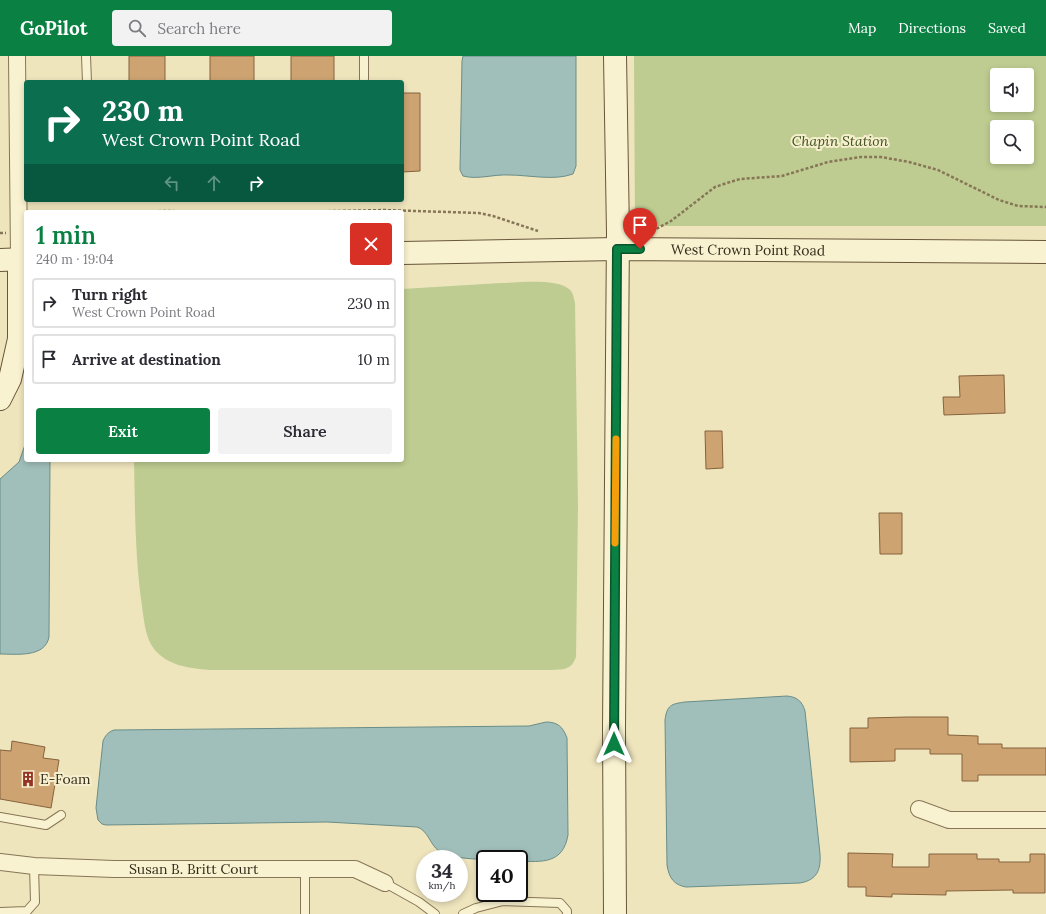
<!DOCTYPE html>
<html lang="en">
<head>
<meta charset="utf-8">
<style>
	body { margin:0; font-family:Lora,serif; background:#f2f2f3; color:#2b2b33; height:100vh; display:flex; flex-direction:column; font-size:15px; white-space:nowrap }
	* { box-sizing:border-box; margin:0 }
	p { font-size:13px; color:#7c7c81 }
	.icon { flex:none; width:22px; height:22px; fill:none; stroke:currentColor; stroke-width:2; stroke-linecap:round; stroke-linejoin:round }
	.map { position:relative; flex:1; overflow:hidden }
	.sheet { position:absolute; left:24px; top:154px; width:380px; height:252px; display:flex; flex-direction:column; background:#fff; border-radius:4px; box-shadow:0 2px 6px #0003 }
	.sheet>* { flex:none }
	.guide { position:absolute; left:24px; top:24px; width:380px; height:122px; border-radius:4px; box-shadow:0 2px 6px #0003; background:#0b6e4f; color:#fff; overflow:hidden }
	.fabs { position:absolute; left:990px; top:12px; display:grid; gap:8px }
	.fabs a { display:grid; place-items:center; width:44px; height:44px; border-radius:4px; background:#fff; box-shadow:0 2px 6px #0003; font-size:20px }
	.speed { position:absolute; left:416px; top:794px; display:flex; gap:8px; font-size:20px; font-weight:700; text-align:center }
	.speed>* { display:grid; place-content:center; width:52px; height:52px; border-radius:50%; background:#fff; box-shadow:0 2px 6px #0003; line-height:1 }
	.speed small { font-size:10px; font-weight:400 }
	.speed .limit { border:2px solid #111; border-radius:6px; background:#fff; color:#111 }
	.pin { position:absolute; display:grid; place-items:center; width:34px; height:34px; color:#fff; margin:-41px -17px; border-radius:50% 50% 50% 0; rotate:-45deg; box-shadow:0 0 4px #0007 }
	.pin .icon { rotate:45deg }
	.me { position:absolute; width:44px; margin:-22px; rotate:0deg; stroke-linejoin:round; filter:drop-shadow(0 0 3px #0008) }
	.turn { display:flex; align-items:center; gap:14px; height:84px; padding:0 12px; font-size:18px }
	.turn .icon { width:52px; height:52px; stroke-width:2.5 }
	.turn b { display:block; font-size:28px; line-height:34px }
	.lanes { display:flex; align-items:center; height:38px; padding:0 12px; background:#0003; justify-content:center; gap:20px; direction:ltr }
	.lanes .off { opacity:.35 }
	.round { display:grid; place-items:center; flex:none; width:42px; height:42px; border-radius:4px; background:#f2f2f3 }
	.summary { display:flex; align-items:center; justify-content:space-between; height:68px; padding:0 12px }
	h1 { font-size:24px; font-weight:600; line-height:30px; color:#0b8043 }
	.cta { display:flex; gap:8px; margin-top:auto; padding:8px 12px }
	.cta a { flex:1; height:46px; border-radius:4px; background:#0b8043; color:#fff; font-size:16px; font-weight:600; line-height:46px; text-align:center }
	.cta a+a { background:#f2f2f3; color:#2b2b33 }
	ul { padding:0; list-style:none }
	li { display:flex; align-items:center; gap:12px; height:50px; margin:0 8px 6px; padding:0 4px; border:2px solid #e1e1e2; border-radius:4px }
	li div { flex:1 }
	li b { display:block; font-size:15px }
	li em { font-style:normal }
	header { display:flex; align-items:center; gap:24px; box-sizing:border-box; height:56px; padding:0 20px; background:#0b8043; color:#fff }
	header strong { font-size:19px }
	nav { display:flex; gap:22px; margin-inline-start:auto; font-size:14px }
	.search { width:280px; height:36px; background:#f2f2f3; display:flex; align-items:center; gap:10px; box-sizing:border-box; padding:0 14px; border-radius:4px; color:#7c7c81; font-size:15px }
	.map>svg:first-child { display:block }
	.green { fill:#becc91; fill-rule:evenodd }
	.water { fill:#a1bfba; stroke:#698d88 }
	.building { fill:#cda372; stroke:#86623c }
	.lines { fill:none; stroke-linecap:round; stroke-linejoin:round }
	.lane-casing { stroke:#867556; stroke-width:10 }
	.street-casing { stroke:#867556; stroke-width:18 }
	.secondary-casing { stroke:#68563a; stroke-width:24 }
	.path { stroke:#867556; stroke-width:2.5; stroke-dasharray:3 2; stroke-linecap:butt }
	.lane { stroke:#f9f2d0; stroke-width:8 }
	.street { stroke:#f9f2d0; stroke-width:16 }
	.secondary { stroke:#f9f2d0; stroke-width:22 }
	.route-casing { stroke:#07532c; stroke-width:10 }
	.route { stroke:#0b8043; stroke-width:7 }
	.slow { stroke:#f59e0b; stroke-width:7 }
	.labels { text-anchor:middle; stroke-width:4; stroke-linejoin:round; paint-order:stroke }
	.park-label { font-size:14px; font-style:italic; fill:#405221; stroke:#f6efcd }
	.street-label { font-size:14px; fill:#352b1b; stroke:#f6efcd }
	.poi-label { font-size:14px; fill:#352b1b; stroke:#f6efcd; text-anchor:start }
</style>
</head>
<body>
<header>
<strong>GoPilot</strong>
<div class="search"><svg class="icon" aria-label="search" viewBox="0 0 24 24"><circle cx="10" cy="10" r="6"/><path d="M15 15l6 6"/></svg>Search here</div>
<nav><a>Map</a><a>Directions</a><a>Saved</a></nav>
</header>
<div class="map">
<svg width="1046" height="858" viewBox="0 0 1046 858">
	<rect width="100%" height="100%" fill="#eee5bd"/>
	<!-- green -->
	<g class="green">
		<path d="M634 0H1046V170H635ZM997 19H1027V49H997ZM997 71H1027V101H997Z"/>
		<path d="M501 227C518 227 555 222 569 233 573 236 574 242 575 247L578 451 576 601C571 614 565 613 552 614H209C189 612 168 610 154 593 145 581 144 564 142 550 135 502 135 453 134 404H402V233Z"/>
	</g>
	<!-- water -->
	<g class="water">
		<path d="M463 0H576V110L573 118C554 125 529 119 509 119 494 118 478 124 463 120L460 114 462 5Z"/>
		<path d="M26 386V404H50L49 581C45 602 16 598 0 598V423L19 406Z"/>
		<path d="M787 640C797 641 802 645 805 655L820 798C821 814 817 824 800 827L686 831C674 829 669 822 667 809L665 664C667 649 671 648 685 646Z"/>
		<path d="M546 666C558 666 563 671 567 682L568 779C563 808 542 806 519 805V803C499 803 456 806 439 795 430 789 428 774 417 771L327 766 106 769 102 768 98 764 96 752 103 685C105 680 108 676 114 674L529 670Z"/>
	</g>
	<!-- building -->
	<g class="building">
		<rect x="129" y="0" width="36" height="26"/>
		<rect x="210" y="0" width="44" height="26"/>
		<rect x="291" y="0" width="43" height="26"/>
		<polygon points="402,37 420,37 420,115 402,116"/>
		<polygon points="1004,319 1005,357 944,359 943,341 960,341 959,320"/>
		<polygon points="705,375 722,375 723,412 706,413"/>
		<polygon points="879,457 902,457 902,498 880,498"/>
		<polygon points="907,661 948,661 948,679 978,680 978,688 1002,688 1002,692 1046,692 1046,719 978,719 978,725 962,725 962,698 930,698 930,693 895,693 895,705 850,706 850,672 868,672 868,662"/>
		<polygon points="12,685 45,691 43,702 59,704 51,752 0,743 0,694 11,695"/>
		<polygon points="848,797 893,798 892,811 929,811 929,798 977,798 977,803 999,803 999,806 1030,806 1030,798 1045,798 1045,837 1013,837 1013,834 946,835 946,839 892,838 892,841 866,840 866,831 848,831"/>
	</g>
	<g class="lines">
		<defs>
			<g id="lane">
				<polyline points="86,0 87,26"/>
				<polyline points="364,0 364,23"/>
				<polyline points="0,761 46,769 61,759"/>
				<polyline points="385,827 419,846 435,858"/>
				<polyline points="0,856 27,855 35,846 34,810"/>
				<polyline points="305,858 305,813"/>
				<polyline points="463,858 476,852 503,845 560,847 567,855 567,858"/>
			</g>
			<g id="street">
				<polyline points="17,0 19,203"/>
				<polyline points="919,753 949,764 1046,764"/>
				<path id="s1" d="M0 806 34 810 114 813H355L385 827"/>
			</g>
			<g id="secondary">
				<polyline points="615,0 618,177 614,673 615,858"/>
				<path id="s2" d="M402 197 617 193 1046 196"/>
				<polyline points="0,204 26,203"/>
				<polyline points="0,343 10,323 19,283 19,203"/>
			</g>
		</defs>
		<!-- lane casing -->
		<use href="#lane" class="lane-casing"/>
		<!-- street casing -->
		<use href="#street" class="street-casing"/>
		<!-- secondary casing -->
		<use href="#secondary" class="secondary-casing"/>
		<!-- path -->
		<g class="path">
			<polyline points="143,156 161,155 278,156"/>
			<polyline points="288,156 384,154 479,157 493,160 538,175"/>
			<polyline points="652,175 671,165 715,131 727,127 740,123 782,120 828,106 861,101 881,101 909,106 938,114 999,144 1018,150 1046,151"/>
			<polyline points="0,177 6,177"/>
		</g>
		<!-- lane -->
		<use href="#lane" class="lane"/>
		<!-- street -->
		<use href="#street" class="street"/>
		<!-- secondary -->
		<use href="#secondary" class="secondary"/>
	</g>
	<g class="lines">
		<defs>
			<polyline id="route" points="614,688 617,193 640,193"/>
		</defs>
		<!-- route casing -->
		<use href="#route" class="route-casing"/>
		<!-- route -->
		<use href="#route" class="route"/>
		<!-- slow -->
		<polyline class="slow" points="615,487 616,383"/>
	</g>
	<!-- icons -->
	<defs>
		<symbol id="building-bare" viewBox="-9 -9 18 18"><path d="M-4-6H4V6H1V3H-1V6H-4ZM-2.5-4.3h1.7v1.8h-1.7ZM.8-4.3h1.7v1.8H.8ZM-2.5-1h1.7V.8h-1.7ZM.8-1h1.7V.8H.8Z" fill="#963225" stroke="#f6efcd" stroke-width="2.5" paint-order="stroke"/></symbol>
	</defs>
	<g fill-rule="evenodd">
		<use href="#building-bare" x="17" y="712" width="22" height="22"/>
	</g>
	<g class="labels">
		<!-- park labels -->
		<g class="park-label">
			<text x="840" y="90">Chapin Station</text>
		</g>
		<!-- street labels -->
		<g class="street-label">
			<text dy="5" stroke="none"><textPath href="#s2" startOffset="346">West Crown Point Road</textPath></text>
			<text dy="5" stroke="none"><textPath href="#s1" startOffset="194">Susan B. Britt Court</textPath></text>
		</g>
		<!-- poi labels -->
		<g class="poi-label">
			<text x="40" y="728">E-Foam</text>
		</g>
	</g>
</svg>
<div class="fabs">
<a><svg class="icon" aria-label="sound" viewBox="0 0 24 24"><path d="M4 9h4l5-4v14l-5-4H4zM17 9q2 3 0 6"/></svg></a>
<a><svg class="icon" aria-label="search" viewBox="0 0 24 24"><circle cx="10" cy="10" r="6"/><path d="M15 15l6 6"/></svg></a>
</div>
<div class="speed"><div>34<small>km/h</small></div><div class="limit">40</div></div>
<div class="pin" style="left:640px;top:193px;background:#d93025"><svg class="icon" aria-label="arrive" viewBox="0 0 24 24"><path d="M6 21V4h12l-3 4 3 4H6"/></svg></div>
<svg class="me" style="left:614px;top:688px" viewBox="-20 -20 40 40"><path d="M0-17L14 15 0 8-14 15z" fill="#0b8043" stroke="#fff" stroke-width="4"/></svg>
<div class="guide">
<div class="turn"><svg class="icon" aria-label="right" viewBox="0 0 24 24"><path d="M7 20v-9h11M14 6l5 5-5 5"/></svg><div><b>230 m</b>West Crown Point Road</div></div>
<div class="lanes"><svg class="icon off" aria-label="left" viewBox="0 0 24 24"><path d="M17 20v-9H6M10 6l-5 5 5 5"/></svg><svg class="icon off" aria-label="ahead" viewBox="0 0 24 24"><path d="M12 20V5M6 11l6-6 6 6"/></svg><svg class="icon" aria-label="right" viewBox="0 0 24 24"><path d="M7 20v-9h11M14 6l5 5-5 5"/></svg></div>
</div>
<section class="sheet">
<div class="summary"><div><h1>1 min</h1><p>240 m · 19:04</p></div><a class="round" style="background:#d93025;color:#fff"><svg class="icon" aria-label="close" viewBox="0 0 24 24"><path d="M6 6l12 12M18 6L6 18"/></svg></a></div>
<ul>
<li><svg class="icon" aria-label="right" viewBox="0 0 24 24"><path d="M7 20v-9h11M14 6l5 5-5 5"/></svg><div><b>Turn right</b><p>West Crown Point Road</p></div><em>230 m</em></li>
<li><svg class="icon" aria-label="arrive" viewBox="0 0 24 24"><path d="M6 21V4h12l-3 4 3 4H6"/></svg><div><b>Arrive at destination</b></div><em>10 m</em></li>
</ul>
<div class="cta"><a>Exit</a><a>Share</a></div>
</section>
</div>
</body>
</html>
